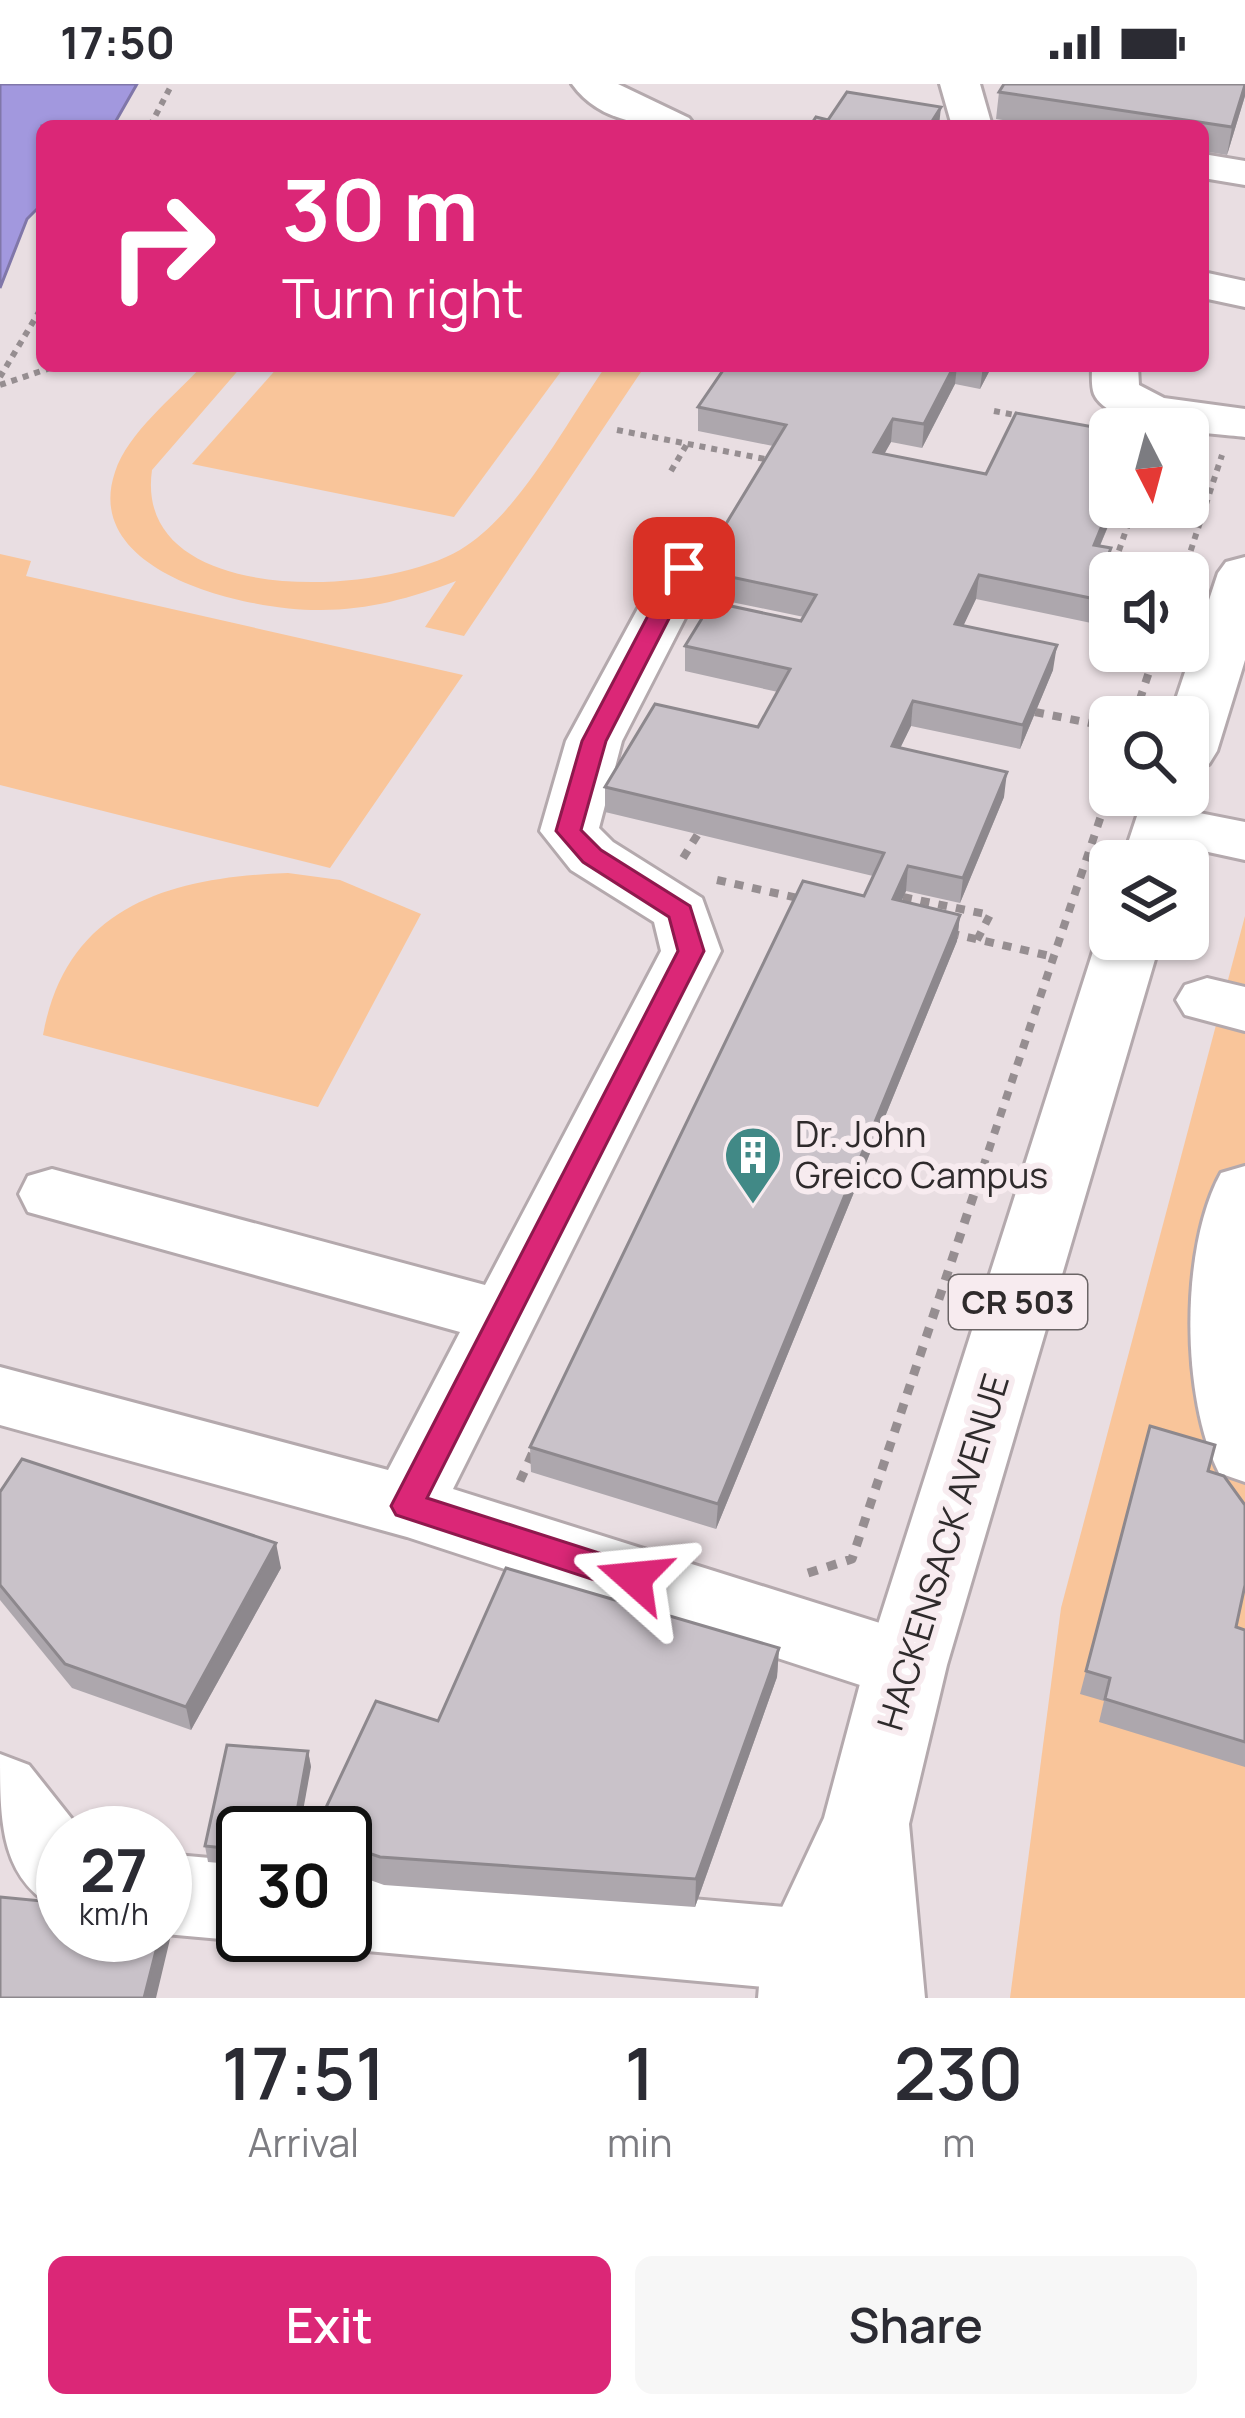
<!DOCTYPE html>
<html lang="en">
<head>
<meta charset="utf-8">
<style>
	body { margin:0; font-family:Manrope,sans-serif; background:#f7f7f7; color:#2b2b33; height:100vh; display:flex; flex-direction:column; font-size:45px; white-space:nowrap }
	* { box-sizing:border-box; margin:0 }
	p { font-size:39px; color:#7c7c81 }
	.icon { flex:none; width:66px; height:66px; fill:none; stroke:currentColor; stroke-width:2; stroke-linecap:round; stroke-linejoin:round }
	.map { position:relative; height:1914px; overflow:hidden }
	.side { display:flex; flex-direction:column; background:#fff; flex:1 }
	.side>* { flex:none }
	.hud { position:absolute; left:36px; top:36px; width:1173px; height:252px; border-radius:18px; box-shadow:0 3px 9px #0004; background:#db2777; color:#fff; overflow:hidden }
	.needle { width:78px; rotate:174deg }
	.controls { position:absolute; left:1089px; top:324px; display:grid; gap:24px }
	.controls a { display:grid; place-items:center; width:120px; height:120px; border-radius:18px; background:#fff; box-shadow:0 3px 9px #0004; font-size:60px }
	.speed { position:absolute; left:36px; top:1722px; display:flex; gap:24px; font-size:60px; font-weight:700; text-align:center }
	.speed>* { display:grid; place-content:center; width:156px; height:156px; border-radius:50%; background:#fff; box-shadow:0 3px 9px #0004; line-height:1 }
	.speed small { font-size:30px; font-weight:400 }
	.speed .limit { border:6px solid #111; border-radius:18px; background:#fff; color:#111 }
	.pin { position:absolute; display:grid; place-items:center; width:102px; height:102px; color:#fff; margin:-51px; border-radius:24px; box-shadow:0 6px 18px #0006 }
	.me { position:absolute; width:132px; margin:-66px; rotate:288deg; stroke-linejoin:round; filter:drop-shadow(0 0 9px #0008) }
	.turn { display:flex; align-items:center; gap:42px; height:252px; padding:0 48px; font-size:54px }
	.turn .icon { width:156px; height:156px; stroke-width:2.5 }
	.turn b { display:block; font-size:84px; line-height:102px }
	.eta { display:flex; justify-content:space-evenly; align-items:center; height:204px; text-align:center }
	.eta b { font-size:72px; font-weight:600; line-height:84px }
	.cta { display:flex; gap:24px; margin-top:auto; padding:24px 48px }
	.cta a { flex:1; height:138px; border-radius:18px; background:#db2777; color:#fff; font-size:48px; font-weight:600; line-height:138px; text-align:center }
	.cta a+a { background:#f7f7f7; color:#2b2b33 }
	.status { display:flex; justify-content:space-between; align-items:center; height:84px; padding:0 60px; background:#fff; direction:ltr }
	.status svg { height:33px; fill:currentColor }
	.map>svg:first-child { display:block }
	.green { fill:#f9c59a }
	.water { fill:#a298de; stroke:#8077a9; stroke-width:3 }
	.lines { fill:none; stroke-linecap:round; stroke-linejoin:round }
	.minor-casing { stroke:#b4a9ad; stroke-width:6 }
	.major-casing { stroke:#b4a9ad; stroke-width:6 }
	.path-far2 { stroke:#968e91; stroke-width:6; stroke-dasharray:6 6; stroke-linecap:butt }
	.path-far1 { stroke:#968e91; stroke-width:8; stroke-dasharray:9 9; stroke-linecap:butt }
	.path { stroke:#968e91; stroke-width:9; stroke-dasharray:10 10; stroke-linecap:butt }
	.minor { fill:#fff; fill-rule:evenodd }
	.major { fill:#fff; fill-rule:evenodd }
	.wall { fill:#ada7ad }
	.shaded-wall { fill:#8d888d }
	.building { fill:#c9c2c9; stroke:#8d888d; stroke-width:3 }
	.route { fill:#db2777; stroke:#8e194d; stroke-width:3 }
	.labels { text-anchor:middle; stroke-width:12; stroke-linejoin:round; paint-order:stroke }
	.shield { fill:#f7ebef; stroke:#6b6566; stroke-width:3 }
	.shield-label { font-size:33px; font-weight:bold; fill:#2f2b2c }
	.poi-label { font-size:36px; fill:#2f2b2c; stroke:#f7ebef; text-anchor:start }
	.street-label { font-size:36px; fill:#2f2b2c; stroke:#f7ebef }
</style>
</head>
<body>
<div class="status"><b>17:50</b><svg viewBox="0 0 49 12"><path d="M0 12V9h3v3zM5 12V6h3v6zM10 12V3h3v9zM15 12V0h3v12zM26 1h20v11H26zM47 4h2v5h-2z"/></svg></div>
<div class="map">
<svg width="1245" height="1914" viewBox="0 0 1245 1914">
	<rect width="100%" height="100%" fill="#e9dee2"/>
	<!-- green -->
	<g class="green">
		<path d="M202 282H242L152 386C132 526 391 514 466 462 521 426 567 337 606 282H645L464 552 425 543 456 497C411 514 369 526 321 526 252 527 80 491 115 388 128 348 174 313 202 282Z"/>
		<polygon points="279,282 565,282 454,433 192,380"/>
		<polygon points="0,470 31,477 26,492 463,591 330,784 0,701"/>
		<path d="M288 789 340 796 421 830 318 1023 43 951C66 821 172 793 288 789Z"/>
		<polygon points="1245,832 1245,1914 1010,1914 1061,1524"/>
	</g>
	<!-- water -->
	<polygon class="water" points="0,0 137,0 113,42 42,42 42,120 27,135 0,204"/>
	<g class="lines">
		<defs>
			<g id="minor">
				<path d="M572 0H618L689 34 695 42C651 42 601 41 572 0Z"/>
				<polygon points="940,0 980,0 992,42 952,42"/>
				<polygon points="1203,70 1245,77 1245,101 1203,94"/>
				<polygon points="1203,188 1245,197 1245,223 1203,214"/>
				<path d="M1092 282H1138L1139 301 1164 314 1245 325V353C1213 349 1108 344 1094 310 1091 302 1092 291 1092 282Z"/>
				<polygon points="698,445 716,449 723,460 622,657 599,744 613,758 702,814 721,867 453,1405 934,1556 945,1581 934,1606 906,1616 407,1453 0,1341 0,1283 388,1386 460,1248 28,1128 19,1110 28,1092 52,1085 485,1201 661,867 654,838 571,786 540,747 566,657 673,460 680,449"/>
				<polygon points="1164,722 1245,738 1245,776 1144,754 1135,741 1144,728"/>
				<polygon points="1207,894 1245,903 1245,947 1185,931 1176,916 1185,901"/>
				<path d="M1245 1082V1398L1219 1389C1181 1314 1180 1163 1221 1089Z"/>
				<path d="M0 1670 29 1681 83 1749H63V1828C0 1798 0 1740 0 1670Z"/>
				<polygon points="165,1770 243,1777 243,1851 259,1851 243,1857 165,1850"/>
				<polygon points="345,1785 807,1825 837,1837 850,1866 837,1895 807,1907 345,1865 314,1851 345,1851"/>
			</g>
			<g id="major">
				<polygon points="1245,473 1245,576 1217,667 1209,680 1188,685 1188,633 1170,633 1218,489 1226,478"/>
				<polygon points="1188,696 1204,711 1184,777 1122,777 1144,711 1188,711"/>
				<polygon points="1110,839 1110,855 1161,855 947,1581 909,1740 925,1914 758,1914 762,1866 824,1734 865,1581 1097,855"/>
			</g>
		</defs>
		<!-- minor casing -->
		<use href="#minor" class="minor-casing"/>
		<!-- major casing -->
		<use href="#major" class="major-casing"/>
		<!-- path-far2 -->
		<g class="path-far2">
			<polyline points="150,42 172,0"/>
			<polyline points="708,282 730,286"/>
			<polyline points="0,293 42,223"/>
			<polyline points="0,301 56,282"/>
			<polyline points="994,327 1020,332"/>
			<polyline points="617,346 770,376"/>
			<polyline points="671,387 687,360"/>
			<polyline points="1115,478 1134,423"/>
			<polyline points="1187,478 1222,371"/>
		</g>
		<!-- path-far1 -->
		<g class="path-far1">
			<polyline points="1110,482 1144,489"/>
			<polyline points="1113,483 1116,475"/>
			<polyline points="1183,489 1187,475"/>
			<polyline points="1035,628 1110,643"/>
			<polyline points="1134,633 1156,567"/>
			<polyline points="683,774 698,750"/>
			<polyline points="717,796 802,815"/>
			<polyline points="903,813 990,831 977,856"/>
			<polyline points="950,849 1054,873"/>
			<polyline points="977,1101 1110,705"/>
		</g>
		<!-- path -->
		<g class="path">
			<polyline points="520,1397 534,1366"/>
			<polyline points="808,1489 852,1475 978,1098"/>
		</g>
		<!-- minor -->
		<use href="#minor" class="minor"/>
		<!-- major -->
		<use href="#major" class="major"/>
	</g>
	<!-- wall -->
	<g class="wall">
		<polygon points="1245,0 1245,12 1227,71 1203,67 1203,42 1043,42 996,35 999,8"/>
		<polygon points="726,282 992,282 980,305 955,300 922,364 891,358 884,370 1116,423 1100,462 1109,477 1116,478 1114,489 1110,489 1096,540 976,515 963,541 1053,586 1020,665 911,642 900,664 1004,713 960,819 906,807 901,817 960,831 957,857 716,1445 531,1388 530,1363 864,812 873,792 605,728 605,703 758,643 778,608 685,587 685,562 801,537 804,533 697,511 698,486 773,362 698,347 698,323"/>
		<polygon points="1150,1342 1208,1387 1236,1543 1245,1546 1245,1683 1099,1638 1104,1617 1080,1610"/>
		<polygon points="0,1408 281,1484 191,1646 72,1604 0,1516"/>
		<polygon points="779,1564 777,1593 695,1823 384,1801 345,1787 345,1749 438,1637"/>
		<polygon points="308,1667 311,1683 243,1749 243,1781 208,1778 205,1762"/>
	</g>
	<!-- shaded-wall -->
	<g class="shaded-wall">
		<polygon points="1245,1 1245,12 1227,71 1232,43"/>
		<polygon points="941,23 939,42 929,42"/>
		<polygon points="954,282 957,282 955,300 922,364 924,340"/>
		<polygon points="983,282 992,282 980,305"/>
		<polygon points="893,335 891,358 872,392 874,368"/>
		<polygon points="1110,423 1116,423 1090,485 1094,461"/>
		<polygon points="979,491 976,515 953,564 955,540"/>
		<polygon points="1110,492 1110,507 1096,540 1100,516"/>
		<polygon points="1057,561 1053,586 1020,665 1023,641"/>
		<polygon points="913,617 911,642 889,687 892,662"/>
		<polygon points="1007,688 1004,713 960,819 963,794"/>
		<polygon points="908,782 906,807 891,841 893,815"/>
		<polygon points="960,831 957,857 716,1445 718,1420"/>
		<polygon points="276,1459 281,1484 191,1646 186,1623"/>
		<polygon points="779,1564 777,1593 695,1823 696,1795"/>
		<polygon points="308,1667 311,1683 299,1749 293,1749"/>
		<polygon points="165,1828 171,1851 156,1914 144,1914 160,1851 165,1851"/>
	</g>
	<!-- building -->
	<g class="building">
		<polygon points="1004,0 1245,0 1245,1 1232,43 999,8"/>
		<polygon points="847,8 941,23 929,42 810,42 816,33 828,36"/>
		<polygon points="726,282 954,282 924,340 893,335 874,368 986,390 1016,329 1110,346 1110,422 1094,461 1111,464 1106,477 1116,478 1100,516 979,491 955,540 1057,561 1023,641 913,617 892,662 1007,688 963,794 908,782 893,815 960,831 718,1420 530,1363 803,797 864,812 884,769 605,703 655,620 758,643 790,585 685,562 712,518 801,537 816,511 698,486 786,341 698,323"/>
		<polygon points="1150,1342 1215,1361 1208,1387 1224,1392 1245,1421 1245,1501 1236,1543 1245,1546 1245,1658 1105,1615 1110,1594 1086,1587"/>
		<polygon points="22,1375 276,1459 186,1623 65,1580 0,1501 0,1408"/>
		<polygon points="506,1484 779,1564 696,1795 380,1773 345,1761 345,1749 314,1749 376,1617 438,1637"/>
		<polygon points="227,1661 308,1667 293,1749 243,1749 243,1766 205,1762"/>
		<polygon points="0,1813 63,1819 63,1851 160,1851 144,1914 0,1914"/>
	</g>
	<!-- route -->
	<polygon class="route" points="684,478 695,484 606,657 581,746 601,766 690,822 704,867 427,1414 646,1484 651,1494 646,1504 634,1509 396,1431 391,1422 678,867 669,833 583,778 556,747 582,657 673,484"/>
	<!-- icons -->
	<defs>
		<symbol id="building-pin" viewBox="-11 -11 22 30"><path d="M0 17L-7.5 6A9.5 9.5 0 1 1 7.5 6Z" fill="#418986" stroke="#f7ebef"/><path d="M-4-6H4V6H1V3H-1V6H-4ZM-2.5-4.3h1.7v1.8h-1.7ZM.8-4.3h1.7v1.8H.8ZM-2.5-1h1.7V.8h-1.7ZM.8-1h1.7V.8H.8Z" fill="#fff"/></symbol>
	</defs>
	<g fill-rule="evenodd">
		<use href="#building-pin" x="720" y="1038" width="66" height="90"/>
	</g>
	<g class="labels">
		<!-- shield labels -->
		<rect class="shield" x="949" y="1191" width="138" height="54" rx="9"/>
		<g class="shield-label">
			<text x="1018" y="1230">CR 503</text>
		</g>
		<!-- poi labels -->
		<g class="poi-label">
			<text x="795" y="1063">Dr. John<tspan x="795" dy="41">Greico Campus</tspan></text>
		</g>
		<!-- street labels -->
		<g class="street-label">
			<text transform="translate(943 1468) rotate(-73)" y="13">HACKENSACK AVENUE</text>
		</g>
	</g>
</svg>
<div class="controls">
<a><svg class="needle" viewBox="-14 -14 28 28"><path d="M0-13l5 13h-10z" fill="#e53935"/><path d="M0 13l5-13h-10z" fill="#7c7c81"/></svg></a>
<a><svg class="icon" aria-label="sound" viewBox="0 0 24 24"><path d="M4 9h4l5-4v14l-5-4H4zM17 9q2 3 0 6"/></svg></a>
<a><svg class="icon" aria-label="search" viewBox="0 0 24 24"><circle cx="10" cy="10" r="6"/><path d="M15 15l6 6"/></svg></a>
<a><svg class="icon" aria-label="layers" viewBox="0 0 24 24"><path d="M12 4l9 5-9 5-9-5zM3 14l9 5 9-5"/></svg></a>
</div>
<div class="speed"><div>27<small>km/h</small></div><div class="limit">30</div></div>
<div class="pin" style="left:684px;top:484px;background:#d93025"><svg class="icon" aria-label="arrive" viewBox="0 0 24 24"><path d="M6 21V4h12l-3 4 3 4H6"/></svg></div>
<svg class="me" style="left:634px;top:1494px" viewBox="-20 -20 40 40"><path d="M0-17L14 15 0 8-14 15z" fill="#db2777" stroke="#fff" stroke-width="4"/></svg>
<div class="hud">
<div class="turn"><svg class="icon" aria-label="right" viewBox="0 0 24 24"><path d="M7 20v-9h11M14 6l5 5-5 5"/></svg><div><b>30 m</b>Turn right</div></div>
</div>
</div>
<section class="side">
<div class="eta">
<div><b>17:51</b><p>Arrival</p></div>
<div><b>1</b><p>min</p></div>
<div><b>230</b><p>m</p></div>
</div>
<div class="cta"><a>Exit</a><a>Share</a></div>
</section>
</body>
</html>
